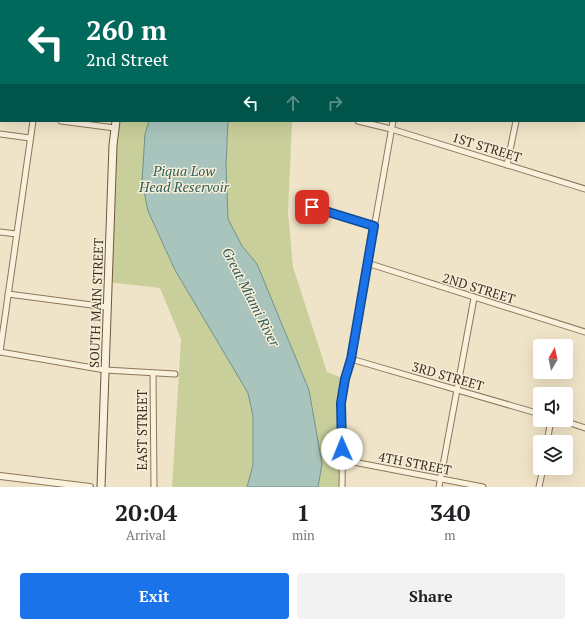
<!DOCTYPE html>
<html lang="en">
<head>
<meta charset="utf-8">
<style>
	body { margin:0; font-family:"PT Serif",serif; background:#f2f2f2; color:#202124; height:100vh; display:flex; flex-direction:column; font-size:15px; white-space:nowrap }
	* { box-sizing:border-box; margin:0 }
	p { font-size:13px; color:#757577 }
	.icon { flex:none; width:22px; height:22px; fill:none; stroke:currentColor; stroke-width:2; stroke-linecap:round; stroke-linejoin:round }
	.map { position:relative; height:487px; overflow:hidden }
	.details { display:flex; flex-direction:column; background:#fff; flex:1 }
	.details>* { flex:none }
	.hud { position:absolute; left:0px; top:0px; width:585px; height:122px; box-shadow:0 4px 16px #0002; background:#00695c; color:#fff; overflow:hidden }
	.needle { width:26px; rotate:9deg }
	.fabs { position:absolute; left:533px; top:339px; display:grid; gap:8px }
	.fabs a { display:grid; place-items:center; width:40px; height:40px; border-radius:4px; background:#fff; box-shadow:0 4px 16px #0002; font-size:20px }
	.pin { position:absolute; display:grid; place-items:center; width:34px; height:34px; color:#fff; margin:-17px; border-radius:8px; box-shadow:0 2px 6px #0006 }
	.me { position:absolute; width:44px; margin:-22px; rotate:359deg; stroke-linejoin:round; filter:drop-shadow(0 0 3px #0008) }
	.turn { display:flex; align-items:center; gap:14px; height:84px; padding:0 20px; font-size:18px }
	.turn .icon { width:52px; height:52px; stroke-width:2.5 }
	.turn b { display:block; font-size:28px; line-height:34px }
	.lanes { display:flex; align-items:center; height:38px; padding:0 20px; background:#0003; justify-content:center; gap:20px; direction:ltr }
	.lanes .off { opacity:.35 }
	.eta { display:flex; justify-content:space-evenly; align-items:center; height:68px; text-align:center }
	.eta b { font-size:24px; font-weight:800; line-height:28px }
	.cta { display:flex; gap:8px; margin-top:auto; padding:8px 20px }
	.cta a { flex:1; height:46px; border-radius:4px; background:#1a73e8; color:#fff; font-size:16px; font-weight:800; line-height:46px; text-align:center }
	.cta a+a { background:#f2f2f2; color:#202124 }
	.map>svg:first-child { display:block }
	.green { fill:#c9cf9b }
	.water { fill:#a9c4bc; stroke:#6f938a }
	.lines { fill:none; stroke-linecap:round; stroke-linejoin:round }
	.minor-casing { stroke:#8d765c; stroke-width:7 }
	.tertiary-casing { stroke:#8d765c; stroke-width:8 }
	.secondary-casing { stroke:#6f573f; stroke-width:9 }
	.minor { stroke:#faf1dc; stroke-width:5 }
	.tertiary { stroke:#faf1dc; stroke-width:6 }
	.secondary { stroke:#faf1dc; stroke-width:7 }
	.route-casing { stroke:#114b97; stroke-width:10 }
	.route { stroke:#1a73e8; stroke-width:7 }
	.labels { text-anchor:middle; stroke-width:3; stroke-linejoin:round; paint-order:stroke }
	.street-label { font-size:13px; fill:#3d2e20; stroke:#f7eed8 }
	.water-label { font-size:14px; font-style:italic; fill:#2f5d5a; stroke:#f7eed8 }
</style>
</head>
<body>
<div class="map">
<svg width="585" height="487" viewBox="0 0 585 487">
	<rect width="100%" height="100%" fill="#f0e4c8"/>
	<!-- green -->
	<g class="green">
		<polygon points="116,121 149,121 145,134 148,211 175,270 248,393 253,416 253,465 247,487 172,487 181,339 160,288 108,282"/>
		<polygon points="228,121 292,121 288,213 293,267 327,372 345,379 341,403 342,487 318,487 322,463 309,390 257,264 242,246 228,219 226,165"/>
	</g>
	<!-- water -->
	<polygon class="water" points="149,121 228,121 226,165 228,219 242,246 257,264 309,390 322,464 318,487 247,487 253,465 253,416 248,393 175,270 148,211 142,181 145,134"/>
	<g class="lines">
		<defs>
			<g id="minor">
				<polyline points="47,1 47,0"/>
				<polyline points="0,34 1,34"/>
				<polyline points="61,121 115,128"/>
				<polyline points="358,121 391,129 585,189"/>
				<polyline points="0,134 30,138"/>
				<polyline points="507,165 516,121"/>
				<polyline points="312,207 374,226"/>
				<polyline points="0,232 16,234"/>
				<polyline points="367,263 585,332"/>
				<polyline points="8,294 107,307"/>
				<polyline points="0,352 33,121"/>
				<polyline points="0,352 105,370 175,374"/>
				<polyline points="351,359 540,414"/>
				<polyline points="153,373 154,487"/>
				<polyline points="561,420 585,428"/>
				<polyline points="547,442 551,420"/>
				<polyline points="343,460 483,487"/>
				<path d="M342 487C343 459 341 432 341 404 342 389 347 373 351 359L393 121"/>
				<polyline points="439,487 474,298"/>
				<polyline points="539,487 543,468"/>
			</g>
			<g id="tertiary">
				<polyline points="584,54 585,55"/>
				<polyline points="0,476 90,487"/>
			</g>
			<g id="secondary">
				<polyline points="149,1 150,0"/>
				<polyline points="101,487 113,145 116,121"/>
			</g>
		</defs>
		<!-- minor casing -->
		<use href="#minor" class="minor-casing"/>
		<!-- tertiary casing -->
		<use href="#tertiary" class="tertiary-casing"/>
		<!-- secondary casing -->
		<use href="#secondary" class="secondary-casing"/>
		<!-- minor -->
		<use href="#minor" class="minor"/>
		<!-- tertiary -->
		<use href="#tertiary" class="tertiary"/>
		<!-- secondary -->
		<use href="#secondary" class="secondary"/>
	</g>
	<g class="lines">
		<defs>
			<polyline id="route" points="312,207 374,226 351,359 345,379 341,403 342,449"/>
		</defs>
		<!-- route casing -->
		<use href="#route" class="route-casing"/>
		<!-- route -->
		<use href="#route" class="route"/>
	</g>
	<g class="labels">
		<!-- street labels -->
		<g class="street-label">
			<text transform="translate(487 147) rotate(17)" y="5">1ST STREET</text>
			<text transform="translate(479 288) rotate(17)" y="5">2ND STREET</text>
			<text transform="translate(96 303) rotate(-88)" y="5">SOUTH MAIN STREET</text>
			<text transform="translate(448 376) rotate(16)" y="5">3RD STREET</text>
			<text transform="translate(142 430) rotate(-90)" y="5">EAST STREET</text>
			<text transform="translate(415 463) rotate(11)" y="5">4TH STREET</text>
		</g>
		<!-- water labels -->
		<g class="water-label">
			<text x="184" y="176">Piqua Low<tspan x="184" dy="16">Head Reservoir</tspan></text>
			<text transform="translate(251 297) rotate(63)" y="5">Great Miami River</text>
		</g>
	</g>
</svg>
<div class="fabs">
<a><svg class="needle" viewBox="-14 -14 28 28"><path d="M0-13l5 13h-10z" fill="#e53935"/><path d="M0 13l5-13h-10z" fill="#757577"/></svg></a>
<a><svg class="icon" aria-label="sound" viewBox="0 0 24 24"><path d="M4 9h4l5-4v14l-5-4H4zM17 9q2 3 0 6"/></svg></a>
<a><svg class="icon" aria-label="layers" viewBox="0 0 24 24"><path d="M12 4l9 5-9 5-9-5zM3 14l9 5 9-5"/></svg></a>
</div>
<div class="pin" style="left:312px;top:207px;background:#d93025"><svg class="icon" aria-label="arrive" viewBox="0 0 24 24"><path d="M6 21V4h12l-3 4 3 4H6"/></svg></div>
<svg class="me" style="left:342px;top:449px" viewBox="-20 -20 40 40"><circle r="19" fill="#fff"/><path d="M0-13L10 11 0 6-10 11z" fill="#1a73e8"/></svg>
<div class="hud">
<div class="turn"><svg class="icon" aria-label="left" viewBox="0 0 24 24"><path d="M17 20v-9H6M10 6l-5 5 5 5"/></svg><div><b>260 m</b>2nd Street</div></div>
<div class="lanes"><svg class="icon" aria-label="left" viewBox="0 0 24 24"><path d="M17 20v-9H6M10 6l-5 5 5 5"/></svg><svg class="icon off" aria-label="ahead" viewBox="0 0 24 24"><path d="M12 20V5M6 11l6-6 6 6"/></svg><svg class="icon off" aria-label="right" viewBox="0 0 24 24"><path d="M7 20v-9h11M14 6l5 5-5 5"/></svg></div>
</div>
</div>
<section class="details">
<div class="eta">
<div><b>20:04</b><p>Arrival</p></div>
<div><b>1</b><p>min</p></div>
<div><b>340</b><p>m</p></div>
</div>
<div class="cta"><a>Exit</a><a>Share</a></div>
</section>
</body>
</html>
